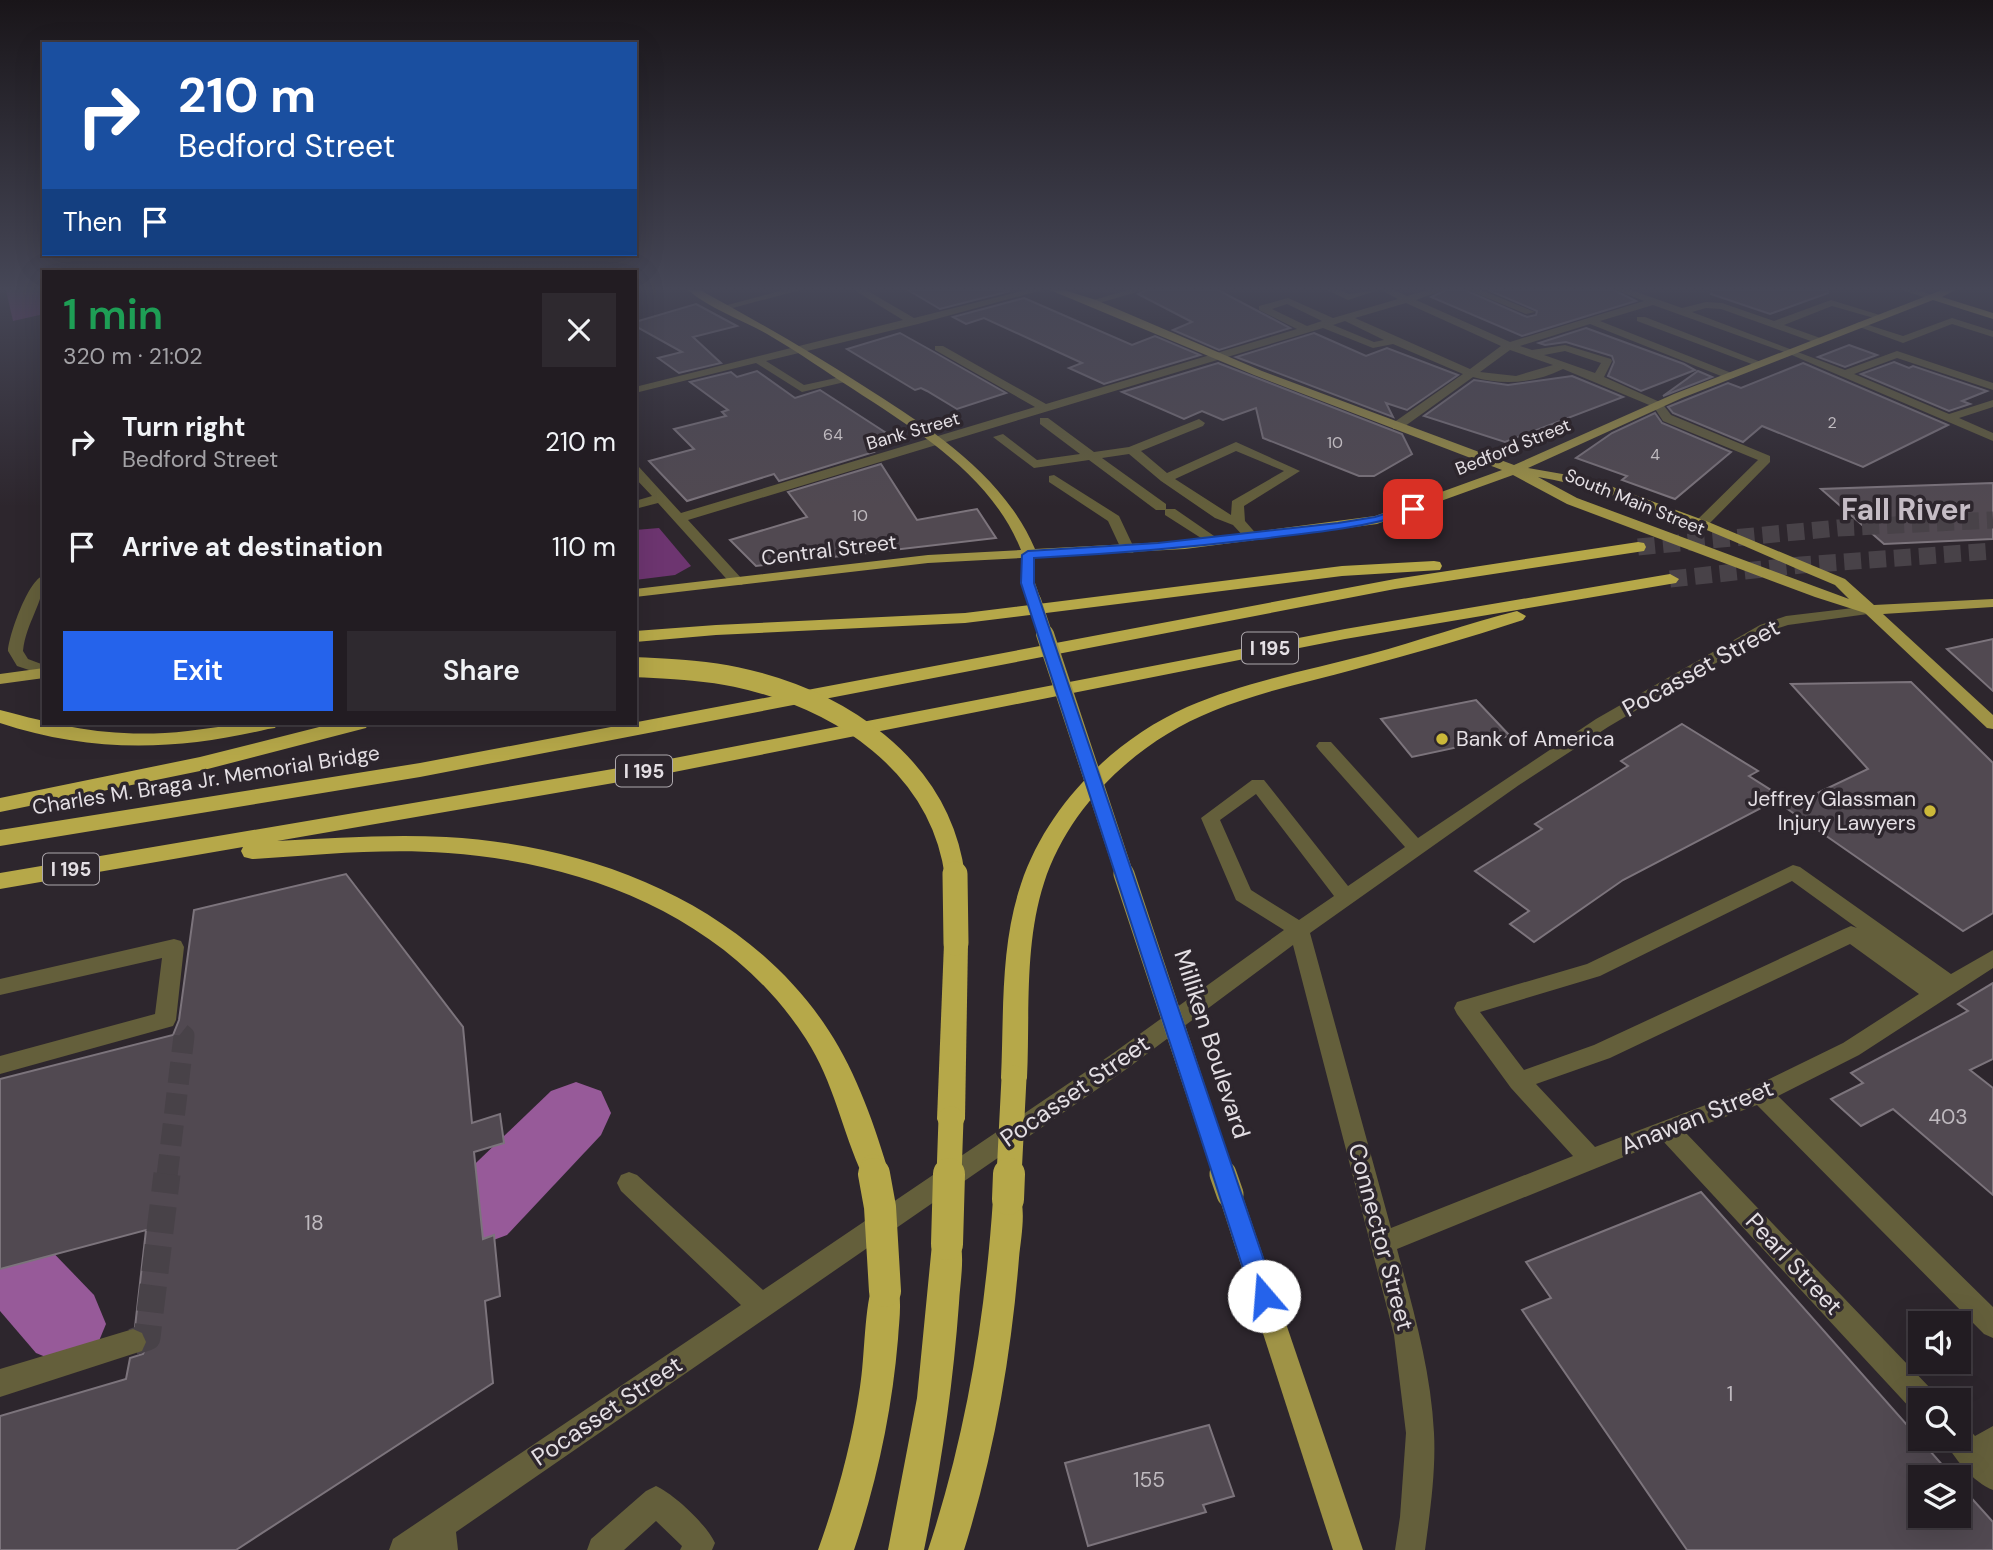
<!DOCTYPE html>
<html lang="en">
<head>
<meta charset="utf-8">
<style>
	body { margin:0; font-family:"DM Sans",sans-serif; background:#2e292f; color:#f1f3f6; height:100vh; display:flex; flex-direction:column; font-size:26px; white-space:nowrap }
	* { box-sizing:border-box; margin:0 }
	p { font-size:23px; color:#a2a1a5 }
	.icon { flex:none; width:38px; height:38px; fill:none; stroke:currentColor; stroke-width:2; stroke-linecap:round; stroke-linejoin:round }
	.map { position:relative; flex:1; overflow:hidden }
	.drawer { position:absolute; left:42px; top:270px; width:595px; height:455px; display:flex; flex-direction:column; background:#221c22; border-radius:0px; box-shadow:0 7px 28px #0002,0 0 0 2px #3f3a40 }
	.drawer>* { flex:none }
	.hud { position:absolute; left:42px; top:42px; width:595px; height:214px; border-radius:0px; box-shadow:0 7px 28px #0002,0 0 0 2px #3f3a40; background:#1a4fa0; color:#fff; overflow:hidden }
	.tools { position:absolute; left:1908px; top:1311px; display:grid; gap:14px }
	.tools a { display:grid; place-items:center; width:63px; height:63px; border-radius:0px; background:#221c22; box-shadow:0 7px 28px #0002,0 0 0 2px #3f3a40; font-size:35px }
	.pin { position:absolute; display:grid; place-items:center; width:60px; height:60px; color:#fff; margin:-30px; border-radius:14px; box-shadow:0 4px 10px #0006 }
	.me { position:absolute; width:77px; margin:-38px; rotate:342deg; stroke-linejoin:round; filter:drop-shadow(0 0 5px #0008) }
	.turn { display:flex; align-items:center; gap:24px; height:147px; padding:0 21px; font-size:32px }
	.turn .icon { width:91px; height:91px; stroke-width:2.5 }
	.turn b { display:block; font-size:49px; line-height:60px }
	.then { display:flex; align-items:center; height:66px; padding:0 21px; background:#0003; gap:14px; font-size:26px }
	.round { display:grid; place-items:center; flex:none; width:74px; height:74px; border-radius:0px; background:#2e292f }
	.headline { display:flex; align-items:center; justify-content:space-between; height:119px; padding:0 21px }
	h1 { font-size:42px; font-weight:600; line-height:52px; color:#1e9e55 }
	.button { display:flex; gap:14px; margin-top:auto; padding:14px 21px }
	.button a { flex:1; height:80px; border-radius:0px; background:#2563eb; color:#fff; font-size:28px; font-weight:600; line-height:80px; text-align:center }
	.button a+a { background:#2e292f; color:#f1f3f6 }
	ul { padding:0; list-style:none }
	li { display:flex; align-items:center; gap:21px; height:105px; padding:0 21px }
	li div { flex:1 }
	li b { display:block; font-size:26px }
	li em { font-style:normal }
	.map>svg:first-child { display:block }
	.green { fill:#6d3570 }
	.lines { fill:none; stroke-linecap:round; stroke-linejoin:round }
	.river { fill:#975a99; fill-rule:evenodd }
	.building { fill:#514951; stroke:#7c747c; stroke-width:2 }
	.minor-tunnel-far1 { stroke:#484248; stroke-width:21; stroke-dasharray:21 10; stroke-linecap:butt }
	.minor-tunnel { stroke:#484248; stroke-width:27; stroke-dasharray:27 13; stroke-linecap:butt }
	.highway-tunnel { stroke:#484248; stroke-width:17; stroke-dasharray:17 8; stroke-linecap:butt }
	.minor { fill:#645f3b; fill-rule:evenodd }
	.major { fill:#9f9346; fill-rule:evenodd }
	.highway { fill:#b6a849; fill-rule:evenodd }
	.major-bridge-far3 { stroke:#9f9346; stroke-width:14 }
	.major-bridge-far2 { stroke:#9f9346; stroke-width:18 }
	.major-bridge-far1 { stroke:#9f9346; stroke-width:21 }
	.major-bridge { stroke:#9f9346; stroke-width:27 }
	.highway-bridge-far2 { stroke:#b6a849; stroke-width:20 }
	.highway-bridge-far1 { stroke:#b6a849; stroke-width:25 }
	.highway-bridge { stroke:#b6a849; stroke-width:32 }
	.route { fill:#2563eb; stroke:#184099; stroke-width:2 }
	.poi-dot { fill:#ccb939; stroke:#2d262d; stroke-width:2.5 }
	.labels { text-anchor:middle; stroke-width:7; stroke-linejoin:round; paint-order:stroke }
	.far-number-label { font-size:16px; fill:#bfbabf }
	.far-street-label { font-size:18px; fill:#e4dfe4; stroke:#2d262d }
	.shield { fill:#2d262d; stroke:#ada8ad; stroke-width:2 }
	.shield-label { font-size:19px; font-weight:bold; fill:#e4dfe4 }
	.street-label { font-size:21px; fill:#e4dfe4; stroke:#2d262d }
	.poi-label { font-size:21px; fill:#e4dfe4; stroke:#2d262d; text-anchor:start }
	.near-number-label { font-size:21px; fill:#bfbabf }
	.near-street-label { font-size:24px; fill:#e4dfe4; stroke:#2d262d }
	.far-town-label { font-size:30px; font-weight:bold; fill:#c5bcc5; stroke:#2d262d }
</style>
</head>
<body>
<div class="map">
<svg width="1993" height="1550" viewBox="0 0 1993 1550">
	<rect width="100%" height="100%" fill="#2d262d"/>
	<!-- green -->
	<g class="green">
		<polygon points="6,290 44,290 44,314 13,321"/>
		<polygon points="659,528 691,566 675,575 635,580 635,530"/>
	</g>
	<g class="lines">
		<!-- river -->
		<g class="river">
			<polygon points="576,1082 601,1091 611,1113 601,1135 507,1235 480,1245 453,1235 442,1210 453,1185 551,1091"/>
			<polygon points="12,1228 40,1239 94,1295 106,1324 94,1353 65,1365 36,1353 0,1311 0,1233"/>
		</g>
	</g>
	<!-- building -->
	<g class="building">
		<polygon points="908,290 1006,290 1010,291 940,309"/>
		<polygon points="1147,290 1218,290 1290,328 1219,350 1173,330 1192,322 1138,294"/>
		<polygon points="1446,290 1465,290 1527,317 1536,315 1537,311 1488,290 1614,290 1636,301 1522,336 1431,297"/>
		<polygon points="1712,290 1828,290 1828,293 1770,314 1711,294"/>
		<polygon points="1024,298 1132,345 1155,336 1200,355 1104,384 1069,368 1082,363 984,318 966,324 953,317"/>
		<polygon points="696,304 737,326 693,337 721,363 679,373 658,358 682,352 635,326 635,322"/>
		<polygon points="1586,328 1684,364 1695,370 1641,391 1608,376 1614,362 1612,356 1566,342 1545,345 1539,343"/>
		<polygon points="900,333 934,352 1006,393 957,409 927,391 921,388 915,390 847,349"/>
		<polygon points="1314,333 1366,356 1387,348 1458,375 1407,410 1386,403 1393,417 1236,357"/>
		<polygon points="1849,345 1877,355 1845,367 1818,357"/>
		<polygon points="1894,362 1909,368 1913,366 1987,391 1962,401 1970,404 1949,411 1861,374"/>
		<polygon points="1218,363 1402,434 1412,454 1374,476 1359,476 1263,438 1256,408 1223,420 1202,411 1184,419 1122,392"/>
		<polygon points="1803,363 1948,425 1863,467 1762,426 1743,442 1673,413 1668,407 1728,383 1741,388"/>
		<polygon points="757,371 795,398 820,390 894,438 870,447 874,452 779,481 774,474 687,501 649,461 694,449 674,429 726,416 722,412 728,410 690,382 731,372 737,377"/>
		<polygon points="1698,371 1712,377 1663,396"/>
		<polygon points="1572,376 1623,397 1505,442 1424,416 1474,380 1508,385"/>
		<polygon points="1655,413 1662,423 1731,452 1675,499 1622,480 1627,476 1576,458 1612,433"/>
		<polygon points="881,464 917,520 977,509 996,538 756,566 730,540 807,517 788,492"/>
		<polygon points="1993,483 1993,539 1884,544 1821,489"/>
		<polygon points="1993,639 1993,691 1947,649"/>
		<polygon points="1911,682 1993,763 1993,913 1963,931 1786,808 1868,769 1791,684"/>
		<polygon points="1476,700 1510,736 1412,757 1381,719"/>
		<polygon points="1682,724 1758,771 1749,776 1782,797 1623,880 1534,942 1510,924 1529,911 1475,871 1542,829 1535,824 1628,766 1621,761"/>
		<polygon points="346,874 463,1027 472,1123 500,1114 504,1143 474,1152 483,1239 494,1235 500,1296 485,1301 493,1383 236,1550 0,1550 0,1416 126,1379 130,1358 143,1354 148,1343 144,1332 135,1327 146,1230 0,1269 0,1079 173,1035 179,1020 194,910"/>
		<polygon points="1993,983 1993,1059 1970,1070 1993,1088 1993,1195 1893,1109 1861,1126 1831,1099 1863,1083 1851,1073 1968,1011 1958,1004"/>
		<polygon points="1701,1192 1953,1477 1920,1477 1920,1516 1958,1516 1958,1483 1993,1522 1993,1550 1687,1550 1522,1310 1551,1298 1526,1262"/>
		<polygon points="1209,1425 1234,1496 1203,1505 1206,1512 1088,1546 1065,1463"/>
	</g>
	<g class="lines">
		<!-- minor-tunnel-far1 -->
		<polyline class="minor-tunnel-far1" points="167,1176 184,1036 174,1028"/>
		<!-- minor-tunnel -->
		<polyline class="minor-tunnel" points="133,1342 147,1337 167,1174"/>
		<!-- highway-tunnel -->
		<g class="highway-tunnel">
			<polyline points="1638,547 1838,528 1993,520"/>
			<polyline points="1670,579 1801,565 1993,551"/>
		</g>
		<!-- minor -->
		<g class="minor">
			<polygon points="784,290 800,290 725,310 720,307"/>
			<polygon points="854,290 866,290 914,318 1026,290 1042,290 918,324 766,361 804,385 845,376 849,377 849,381 802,392 756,363 635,393 635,387 903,320"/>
			<polygon points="1128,290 1144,290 1092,305 1087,302"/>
			<polygon points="1327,290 1340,290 1349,294 1378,290 1348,300"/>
			<path d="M1381 290H1394L1407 296 1428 290H1443L1416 300 1510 342 1644 301 1617 290H1631L1682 308 1706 302 1722 303 1774 321 1831 300 1886 317 1881 320 1832 306 1784 325 1823 339V343L1819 344 1721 309 1706 308 1692 312 1845 370 1897 351 1993 383V390L1897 358 1854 374 1949 414 1993 400V407L1959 418 1993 433V441L1787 353 1653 305 1600 321 1734 374V378H1726L1590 324 1520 346 1532 350 1565 345 1611 359 1612 361 1604 377 1662 403 1671 415 1770 456V462L1706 527 1701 528 1694 524 1696 521 1758 460 1663 421 1654 407 1563 369C1535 383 1504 386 1473 377L1401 429H1393V423L1463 374 1393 344 1373 348 1323 328 688 520 742 579 744 582 742 585H732L658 503 635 509V501L652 496 635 478V466L639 467 681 513 1035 407 935 350V346H943L1046 404 1297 329 1259 310V306L1288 298 1333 318 1398 299ZM1406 303 1501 346 1470 369 1355 318ZM1287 304 1322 321 1307 326 1272 309ZM1345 321 1384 340 1374 342 1333 325ZM1510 350 1553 365 1516 376 1480 372ZM1565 351 1601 363 1595 373 1544 355Z"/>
			<polygon points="1468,290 1481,290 1535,312 1526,314"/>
			<polygon points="1901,290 1917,290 1938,297 1933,300"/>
			<polygon points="1637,317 1645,317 1766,364 1757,366 1637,321"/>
			<polygon points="1952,318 1993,331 1993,337 1952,324 1903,343 1854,325 1859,322 1903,336"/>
			<path d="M1040 418H1048L1094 452 1129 447 1199 419 1205 423 1203 426 1141 451 1167 473 1236 442 1300 471 1244 506 1245 521 1259 537 1252 541 1247 540 1233 525 1215 518 1161 481 1129 454 1102 458 1166 504V509H1175L1217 538V544L1212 545 1165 515V510H1156L1089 460 1034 468 993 437 1003 434 1037 460 1080 454 1040 424ZM1236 451 1284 471 1232 501 1231 515 1175 479Z"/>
			<polygon points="1054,475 1119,516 1135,550 1133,553 1123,553 1108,521 1049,482 1049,476"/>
			<path d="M44 575C44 604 26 622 23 651L28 659 44 665V675L17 666 8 651C9 635 28 580 44 575Z"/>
			<path d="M1870 606 1875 607 1877 610 1875 613 1788 625 1770 631 1608 727 1519 785 1310 933 1391 1228 1573 1156 1511 1088 1457 1014 1454 1008 1457 1002 1587 964 1793 865 1800 867 1951 974 1993 950V968L1859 1055 1778 1096 1993 1307V1338L1984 1334 1757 1105 1685 1132 1932 1390 1936 1400H1920V1413L1912 1410 1663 1141 1397 1249C1413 1309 1431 1370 1434 1433 1436 1471 1430 1512 1425 1550H1395L1400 1517 1406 1433 1394 1335 1293 945 1128 1068 456 1532 458 1550H389L393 1539 741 1305 621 1191 617 1183 621 1175 629 1172 637 1175 763 1290 1112 1054 1284 930 1236 900 1201 818 1252 780H1264L1348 886 1405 847 1319 750 1316 746 1319 742H1331L1418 838 1596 719 1760 625 1786 616ZM1256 794 1334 896 1299 920 1251 890 1220 820ZM1792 881 1857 928 1851 926 1844 929 1594 1045 1524 1070 1480 1012 1600 976ZM1850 944 1919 994 1843 1043 1753 1087 1595 1147 1536 1084 1610 1058Z"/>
			<polygon points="174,939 181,941 184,947 176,1020 173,1026 0,1074 0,1056 155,1014 162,958 0,995 0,979"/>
			<polygon points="133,1329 142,1333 146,1342 142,1351 0,1397 0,1369"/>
			<path d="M1958 1424 1968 1428 1975 1436 1993 1426V1490C1974 1483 1952 1457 1944 1438H1958Z"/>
			<path d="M656 1486C674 1494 707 1525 715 1543L712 1550H680L682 1546 656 1521 624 1550H587L591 1539 646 1491Z"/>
		</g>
		<!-- major -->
		<g class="major">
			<path d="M688 290H700C755 320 809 351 862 385 928 427 1003 474 1035 549L1185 541 1375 516 1502 470 1254 375 1050 290H1064L1096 300 1262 371 1514 465 1674 394 1942 290H1955L1942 297 1993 313V319L1933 300 1682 398 1528 468 1591 479 1706 521 1845 579 1874 605 1993 599V607L1883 614 1993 715V729L1987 728 1865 613 1815 597 1567 504 1513 475 1377 524 1185 549 1035 557V583L1041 600 1034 604 1027 600 1021 583V558L928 563 635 597V589L928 555 1021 550C991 475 917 431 853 389 826 372 800 353 772 337 746 321 711 310 688 290ZM1538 477C1641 495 1739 545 1835 585L1849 599 1577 498Z"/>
			<polygon points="44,668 44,678 0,684 0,674"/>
			<polygon points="1230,1183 1239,1186 1242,1194 1363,1550 1333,1550 1218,1194 1221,1186"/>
		</g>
		<!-- highway -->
		<g class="highway">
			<polygon points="1638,542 1644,543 1646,547 1644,551 1395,589 420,777 0,846 0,830 420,763 1395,579"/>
			<polygon points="1434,561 1440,562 1442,566 1440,570 1342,576 965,623 716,635 635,642 635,631 716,625 965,613 1342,566"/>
			<path d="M1670 574 1679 579 1676 583 1345 639 654 776 277 841C333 838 390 834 446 837 591 845 738 901 823 1022 853 1065 872 1117 887 1167L883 1176 873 1180 863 1176C842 1131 834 1082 806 1039 728 918 587 863 448 853 383 848 317 855 252 859L244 857 241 851 243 847 0 889V873L654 762 1345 629Z"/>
			<path d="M1517 611 1526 616 1523 620C1468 638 1412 654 1356 669 1308 682 1259 692 1213 711 1138 741 1069 805 1044 883 1024 945 1030 1014 1027 1078L1023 1086 1014 1089 1005 1086 1001 1078C1004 1014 1000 946 1021 884 1047 806 1113 740 1187 707 1245 682 1309 670 1370 654 1419 641 1468 623 1517 611Z"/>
			<path d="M0 710C61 726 101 736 165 733 203 731 240 721 278 723L275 728 268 729C177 751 90 753 0 723Z"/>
			<polygon points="335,723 369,723 366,728 200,771 0,812 0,798 200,757"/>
			<polygon points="956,934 965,936 968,943 965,1119 961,1128 951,1131 941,1128 937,1119 944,943 947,936"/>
			<path d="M1008 1185 1018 1189C1027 1209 1021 1237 1019 1258 1011 1358 994 1454 964 1550H928C966 1435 985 1319 993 1199L998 1189Z"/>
			<path d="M947 1230 958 1234C966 1254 960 1282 959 1303 953 1386 941 1468 924 1550H888L917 1398 932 1244 936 1234Z"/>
			<path d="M885 1276 896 1280C903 1298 899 1320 898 1339 892 1411 877 1481 854 1550H818C837 1497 852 1443 860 1387 865 1358 864 1305 874 1280Z"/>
		</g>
		<!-- major-bridge-far3 -->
		<polyline class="major-bridge-far3" points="1034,600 1046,636"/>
		<!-- major-bridge-far2 -->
		<polyline class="major-bridge-far2" points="1045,634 1125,876"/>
		<!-- major-bridge-far1 -->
		<polyline class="major-bridge-far1" points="1124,874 1224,1176"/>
		<!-- major-bridge -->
		<polyline class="major-bridge" points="1223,1174 1230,1194"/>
		<!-- highway-bridge-far2 -->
		<path class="highway-bridge-far2" d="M635 667C669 669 703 670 736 677 839 699 940 764 955 876"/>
		<!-- highway-bridge-far1 -->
		<g class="highway-bridge-far1">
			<polyline points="955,874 956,943"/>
			<polyline points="873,1167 874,1176"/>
			<polyline points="949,1176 951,1119"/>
			<polyline points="1009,1176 1014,1078"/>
		</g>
		<!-- highway-bridge -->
		<g class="highway-bridge">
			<polyline points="874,1174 880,1207 885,1291"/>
			<polyline points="1008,1199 1009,1174"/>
			<polyline points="947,1244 949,1174"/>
		</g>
	</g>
	<!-- sky -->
	<linearGradient id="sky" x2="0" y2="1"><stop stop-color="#191519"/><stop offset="0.57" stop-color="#464757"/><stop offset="1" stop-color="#464757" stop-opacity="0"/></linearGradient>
	<rect width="1993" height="507" fill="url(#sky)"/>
	<!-- route -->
	<path class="route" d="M1413 505 1417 506V511C1365 528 1313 533 1259 539 1184 548 1110 554 1034 558V583L1276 1296 1272 1304 1264 1307 1256 1304 1252 1296 1021 583 1022 555 1028 551 1158 543 1338 523 1375 517Z"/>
	<!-- markers -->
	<g class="poi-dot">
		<circle cx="1442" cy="739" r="7"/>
		<circle cx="1930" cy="811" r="7"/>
	</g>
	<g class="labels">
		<!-- far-number labels -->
		<g class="far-number-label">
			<text x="1832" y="428">2</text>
			<text x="833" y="440">64</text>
			<text x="1335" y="448">10</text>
			<text x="1655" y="460">4</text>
			<text x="860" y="521">10</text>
		</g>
		<!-- far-street labels -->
		<g class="far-street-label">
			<text transform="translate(913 431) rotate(-16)" y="6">Bank Street</text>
			<text transform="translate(1513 447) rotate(-22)" y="6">Bedford Street</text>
			<text transform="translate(1635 502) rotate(22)" y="6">South Main Street</text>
		</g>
		<!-- shield labels -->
		<g class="shield">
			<rect x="1242" y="632.5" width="56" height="31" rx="5"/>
			<rect x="616" y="755.5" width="56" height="31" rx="5"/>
			<rect x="43" y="853.5" width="56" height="31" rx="5"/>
		</g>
		<g class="shield-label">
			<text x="1270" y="655">I 195</text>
			<text x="644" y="778">I 195</text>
			<text x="71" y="876">I 195</text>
		</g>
		<!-- street labels -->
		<g class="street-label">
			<text transform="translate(829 550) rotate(-7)" y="7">Central Street</text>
			<text transform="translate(206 780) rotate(-9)" y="7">Charles M. Braga Jr. Memorial Bridge</text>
		</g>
		<!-- poi labels -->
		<g class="poi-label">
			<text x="1456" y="746">Bank of America</text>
			<text x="1916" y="806" text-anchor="end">Jeffrey Glassman<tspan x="1916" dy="24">Injury Lawyers</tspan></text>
		</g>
		<!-- near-number labels -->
		<g class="near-number-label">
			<text x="1948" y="1124">403</text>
			<text x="314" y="1230">18</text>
			<text x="1730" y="1401">1</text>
			<text x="1149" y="1487">155</text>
		</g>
		<!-- near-street labels -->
		<g class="near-street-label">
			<text transform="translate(1701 668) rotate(-29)" y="8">Pocasset Street</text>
			<text transform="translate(1212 1044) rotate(72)" y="8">Milliken Boulevard</text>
			<text transform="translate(1075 1091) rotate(-35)" y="8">Pocasset Street</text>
			<text transform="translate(1697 1117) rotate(-22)" y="8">Anawan Street</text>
			<text transform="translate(1381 1237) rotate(75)" y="8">Connector Street</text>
			<text transform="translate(1794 1264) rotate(47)" y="8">Pearl Street</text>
			<text transform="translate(607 1411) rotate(-34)" y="8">Pocasset Street</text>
		</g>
		<!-- far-town labels -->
		<g class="far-town-label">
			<text x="1906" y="520">Fall River</text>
		</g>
	</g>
</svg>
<div class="tools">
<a><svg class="icon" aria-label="sound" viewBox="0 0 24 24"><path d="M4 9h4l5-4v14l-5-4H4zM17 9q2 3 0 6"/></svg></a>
<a><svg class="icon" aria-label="search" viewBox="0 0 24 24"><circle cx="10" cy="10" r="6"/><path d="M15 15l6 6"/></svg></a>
<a><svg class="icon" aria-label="layers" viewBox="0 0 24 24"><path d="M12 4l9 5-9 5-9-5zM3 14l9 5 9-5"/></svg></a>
</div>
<div class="pin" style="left:1413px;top:509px;background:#d93025"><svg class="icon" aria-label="arrive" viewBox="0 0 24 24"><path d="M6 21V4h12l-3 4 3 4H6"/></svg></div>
<svg class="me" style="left:1264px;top:1296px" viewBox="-20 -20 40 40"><circle r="19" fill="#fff"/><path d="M0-13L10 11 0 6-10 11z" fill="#2563eb"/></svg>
<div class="hud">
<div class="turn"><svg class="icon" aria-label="right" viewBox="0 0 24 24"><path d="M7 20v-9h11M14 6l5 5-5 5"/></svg><div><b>210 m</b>Bedford Street</div></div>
<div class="then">Then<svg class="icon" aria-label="arrive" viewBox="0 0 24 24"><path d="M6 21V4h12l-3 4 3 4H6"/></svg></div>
</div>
<section class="drawer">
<div class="headline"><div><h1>1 min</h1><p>320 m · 21:02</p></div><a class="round"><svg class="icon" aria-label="close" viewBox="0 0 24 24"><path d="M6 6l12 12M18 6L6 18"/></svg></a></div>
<ul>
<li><svg class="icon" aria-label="right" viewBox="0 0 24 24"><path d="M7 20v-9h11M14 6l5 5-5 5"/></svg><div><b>Turn right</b><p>Bedford Street</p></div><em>210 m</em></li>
<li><svg class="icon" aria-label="arrive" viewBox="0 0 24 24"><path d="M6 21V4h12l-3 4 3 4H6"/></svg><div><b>Arrive at destination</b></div><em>110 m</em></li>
</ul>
<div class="button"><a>Exit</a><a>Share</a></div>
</section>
</div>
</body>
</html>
